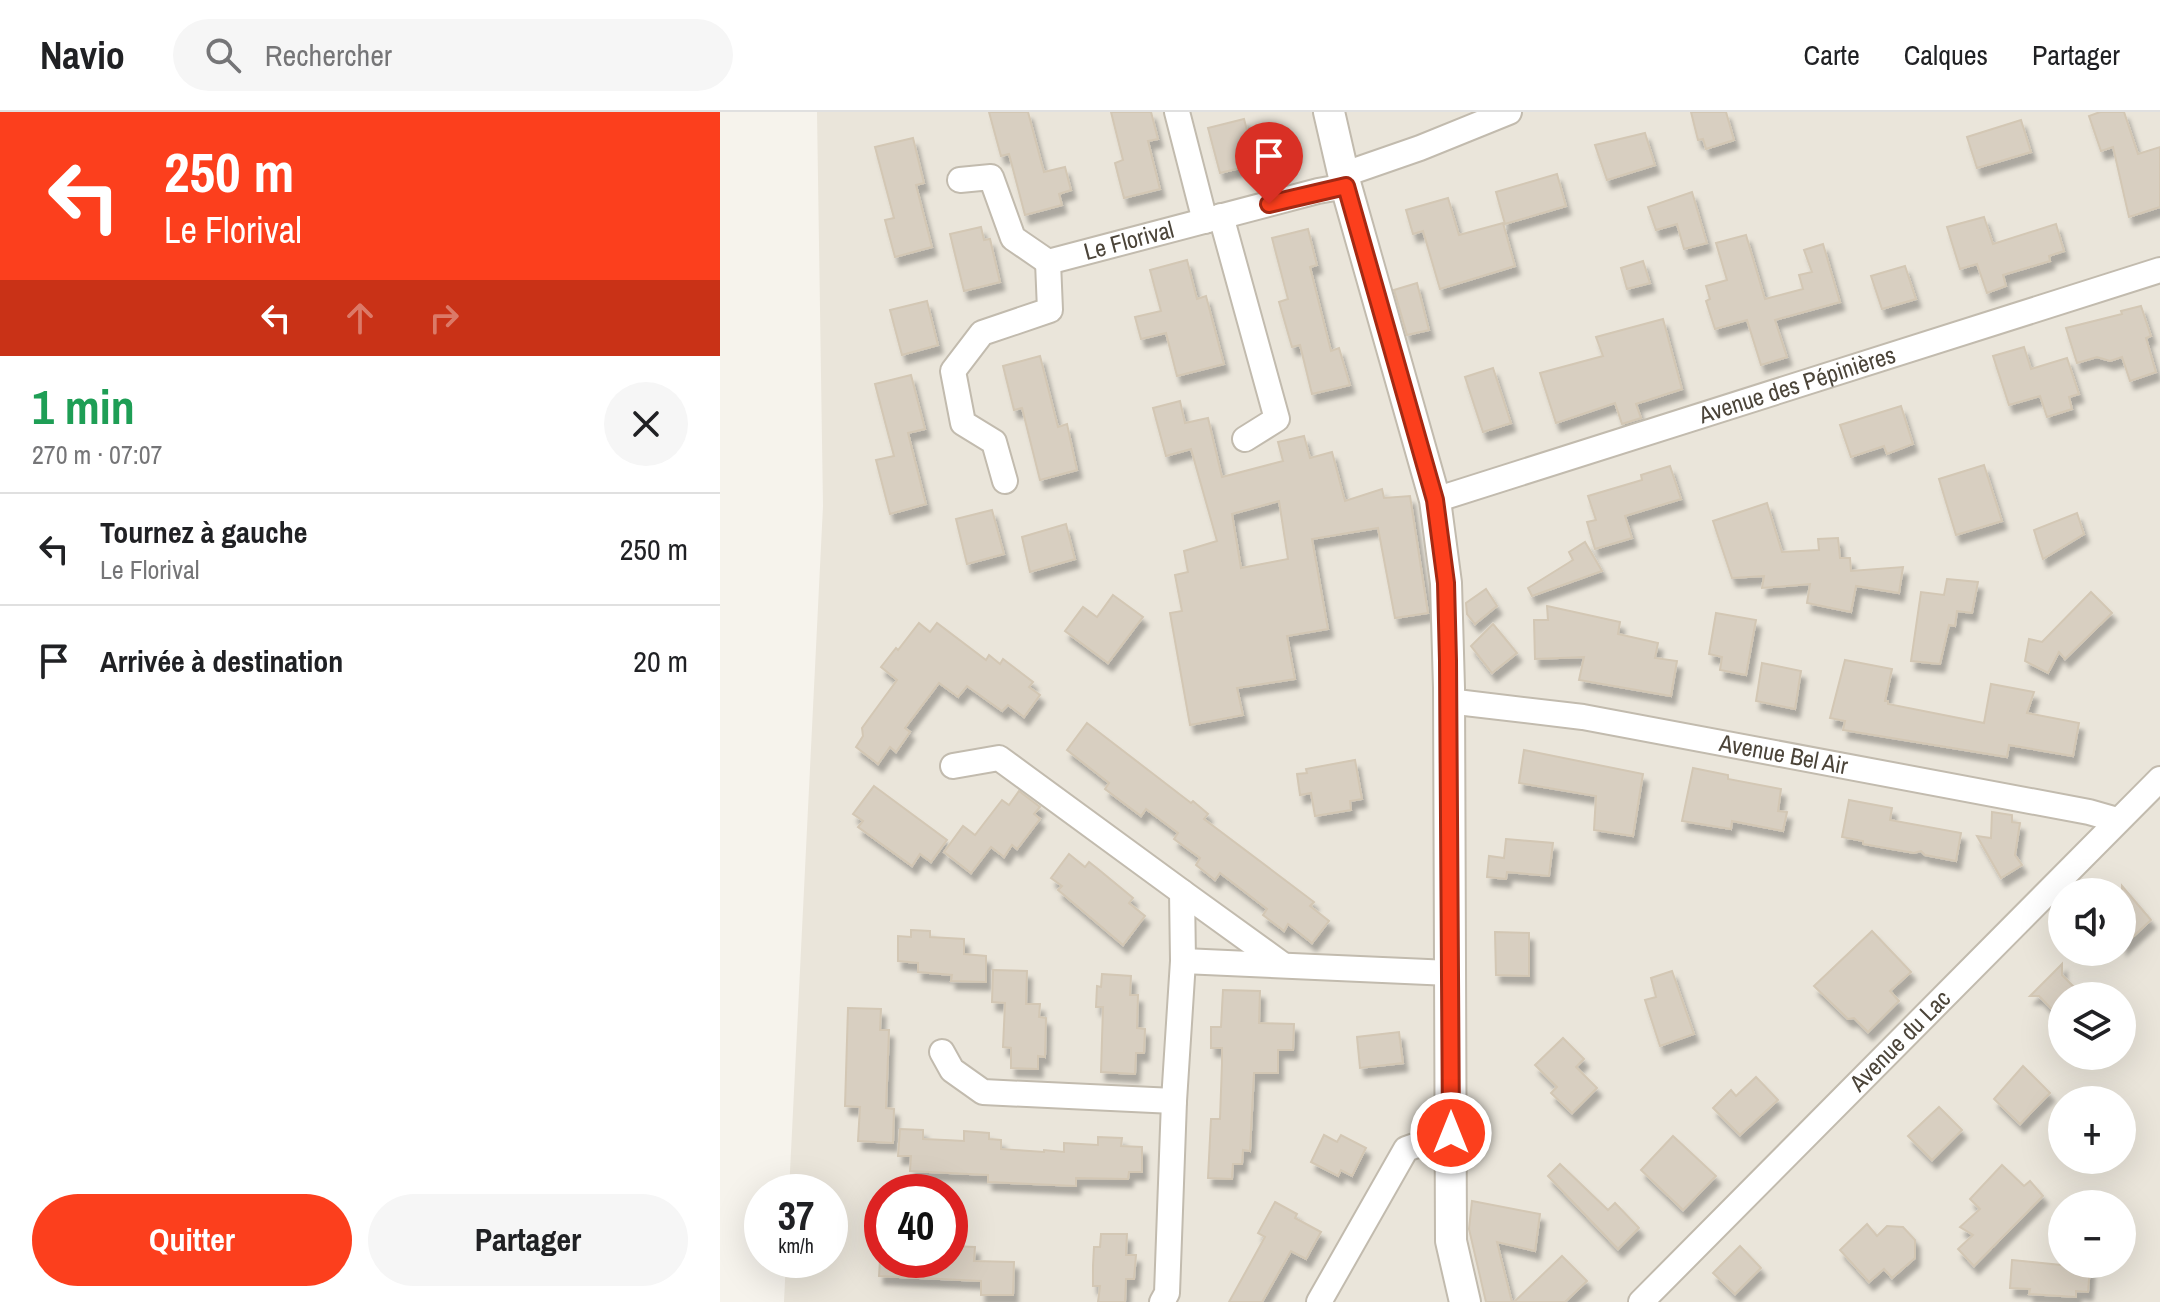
<!DOCTYPE html>
<html lang="fr">
<head>
<meta charset="utf-8">
<style>
	body { margin:0; font-family:"Archivo Narrow",sans-serif; background:#f6f6f6; color:#202124; height:100vh; display:flex; flex-direction:column; font-size:30px; white-space:nowrap }
	* { box-sizing:border-box; margin:0 }
	p { font-size:26px; color:#757577 }
	.icon { flex:none; width:44px; height:44px; fill:none; stroke:currentColor; stroke-width:2; stroke-linecap:round; stroke-linejoin:round }
	.map { position:relative; flex:1; overflow:hidden }
	.details { display:flex; flex-direction:column; background:#fff; width:720px }
	.details>* { flex:none }
	.top-card { background:#fc3f1d; color:#fff; overflow:hidden }
	.buttons { position:absolute; left:1328px; top:766px; display:grid; gap:16px }
	.buttons a { display:grid; place-items:center; width:88px; height:88px; border-radius:50%; background:#fff; box-shadow:0 8px 32px #0002; font-size:40px }
	.speed { position:absolute; left:24px; top:1062px; display:flex; gap:16px; font-size:40px; font-weight:700; text-align:center }
	.speed>* { display:grid; place-content:center; width:104px; height:104px; border-radius:50%; background:#fff; box-shadow:0 8px 32px #0002; line-height:1 }
	.speed small { font-size:20px; font-weight:400 }
	.speed .limit { border:12px solid #d22; background:#fff; color:#111 }
	.pin { position:absolute; display:grid; place-items:center; width:68px; height:68px; color:#fff; margin:-82px -34px; border-radius:50% 50% 50% 0; rotate:-45deg; box-shadow:0 0 8px #0007 }
	.pin .icon { rotate:45deg }
	.me { position:absolute; width:88px; margin:-44px; rotate:0deg; stroke-linejoin:round; filter:drop-shadow(0 0 6px #0008) }
	.turn { display:flex; align-items:center; gap:28px; height:168px; padding:0 32px; font-size:36px }
	.turn .icon { width:104px; height:104px; stroke-width:2.5 }
	.turn b { display:block; font-size:56px; line-height:68px }
	.lanes { display:flex; align-items:center; height:76px; padding:0 32px; background:#0003; justify-content:center; gap:40px; direction:ltr }
	.lanes .off { opacity:.35 }
	.round { display:grid; place-items:center; flex:none; width:84px; height:84px; border-radius:42px; background:#f6f6f6 }
	.overview { display:flex; align-items:center; justify-content:space-between; height:136px; padding:0 32px }
	h1 { font-size:48px; font-weight:700; line-height:60px; color:#1e9e55 }
	.button { display:flex; gap:16px; margin-top:auto; padding:16px 32px }
	.button a { flex:1; height:92px; border-radius:48px; background:#fc3f1d; color:#fff; font-size:32px; font-weight:700; line-height:92px; text-align:center }
	.button a+a { background:#f6f6f6; color:#202124 }
	ul { padding:0; list-style:none }
	li { display:flex; align-items:center; gap:24px; height:112px; padding:0 32px; border-top:2px solid #e0e0e0 }
	li div { flex:1 }
	li b { display:block; font-size:30px }
	li em { font-style:normal }
	header { display:flex; align-items:center; gap:48px; box-sizing:border-box; height:112px; padding:0 40px; background:#fff; border-bottom:2px solid #e0e0e0 }
	header strong { font-size:38px }
	nav { display:flex; gap:44px; margin-inline-start:auto; font-size:28px }
	.search { width:560px; height:72px; background:#f6f6f6; display:flex; align-items:center; gap:20px; box-sizing:border-box; padding:0 28px; border-radius:44px; color:#757577; font-size:30px }
	main { display:flex; flex:1; min-height:0 }
	.map>svg:first-child { display:block }
	.residential { fill:#eae5da; fill-rule:evenodd }
	.building { fill:#d8cfc1; stroke:#d3c7b4; stroke-width:2; fill-rule:evenodd; filter:url(#shadow) }
	.lines { fill:none; stroke-linecap:round; stroke-linejoin:round }
	.minor-casing { stroke:#c2bbae; stroke-width:28 }
	.tertiary-casing { stroke:#c2bbae; stroke-width:34 }
	.minor { stroke:#fff; stroke-width:24 }
	.tertiary { stroke:#fff; stroke-width:30 }
	.route-casing { stroke:#a42913; stroke-width:20 }
	.route { stroke:#fc3f1d; stroke-width:14 }
	.labels { text-anchor:middle; stroke-width:6; stroke-linejoin:round; paint-order:stroke }
	.street-label { font-size:24px; fill:#4b4439; stroke:#fff }
</style>
</head>
<body>
<header>
<strong>Navio</strong>
<div class="search"><svg class="icon" aria-label="search" viewBox="0 0 24 24"><circle cx="10" cy="10" r="6"/><path d="M15 15l6 6"/></svg>Rechercher</div>
<nav><a>Carte</a><a>Calques</a><a>Partager</a></nav>
</header>
<main>
<section class="details">
<div class="top-card">
<div class="turn"><svg class="icon" aria-label="left" viewBox="0 0 24 24"><path d="M17 20v-9H6M10 6l-5 5 5 5"/></svg><div><b>250 m</b>Le Florival</div></div>
<div class="lanes"><svg class="icon" aria-label="left" viewBox="0 0 24 24"><path d="M17 20v-9H6M10 6l-5 5 5 5"/></svg><svg class="icon off" aria-label="ahead" viewBox="0 0 24 24"><path d="M12 20V5M6 11l6-6 6 6"/></svg><svg class="icon off" aria-label="right" viewBox="0 0 24 24"><path d="M7 20v-9h11M14 6l5 5-5 5"/></svg></div>
</div>
<div class="overview"><div><h1>1 min</h1><p>270 m · 07:07</p></div><a class="round"><svg class="icon" aria-label="close" viewBox="0 0 24 24"><path d="M6 6l12 12M18 6L6 18"/></svg></a></div>
<ul>
<li><svg class="icon" aria-label="left" viewBox="0 0 24 24"><path d="M17 20v-9H6M10 6l-5 5 5 5"/></svg><div><b>Tournez à gauche</b><p>Le Florival</p></div><em>250 m</em></li>
<li><svg class="icon" aria-label="arrive" viewBox="0 0 24 24"><path d="M6 21V4h12l-3 4 3 4H6"/></svg><div><b>Arrivée à destination</b></div><em>20 m</em></li>
</ul>
<div class="button"><a>Quitter</a><a>Partager</a></div>
</section>
<div class="map">
<svg width="1440" height="1190" viewBox="0 0 1440 1190">
	<defs>
		<filter id="shadow"><feDropShadow dx="4.5" dy="8" stdDeviation="2" flood-color="#0004"/></filter>
	</defs>
	<rect width="100%" height="100%" fill="#f6f3ec"/>
	<!-- residential -->
	<path class="residential" d="M97 0H1440V1190H64L66 1148H110V1080H69L103 394ZM1342 780H1402V840H1342ZM1342 884H1402V944H1342ZM1342 988H1402V1048H1342ZM162 1080H230V1148H162ZM1342 1092H1402V1152H1342Z"/>
	<!-- building -->
	<g class="building">
		<polygon points="269,0 308,0 324,60 345,55 351,78 339,82 342,93 305,103 289,42 281,44"/>
		<polygon points="391,0 431,0 438,27 428,29 440,77 404,86 395,51 403,48"/>
		<polygon points="971,0 1006,0 1014,28 986,37 983,27 978,28"/>
		<polygon points="1380,0 1404,0 1418,42 1440,35 1440,95 1409,105 1393,35 1381,39 1369,4"/>
		<polygon points="524,7 536,52 500,61 488,16"/>
		<polygon points="1301,8 1311,40 1257,56 1247,25"/>
		<polygon points="925,21 935,53 887,68 875,33"/>
		<polygon points="193,26 204,71 196,73 212,135 175,145 165,108 174,106 155,35"/>
		<polygon points="837,62 846,94 785,112 776,80"/>
		<polygon points="972,80 987,131 964,137 957,112 936,118 928,95"/>
		<polygon points="728,86 739,123 783,111 795,154 720,177 703,119 693,122 686,98"/>
		<polygon points="1264,105 1273,132 1336,112 1344,139 1329,144 1330,149 1283,163 1286,174 1267,181 1257,152 1240,157 1227,115"/>
		<polygon points="261,115 264,128 270,127 280,170 244,179 230,122"/>
		<polygon points="588,117 597,153 590,155 611,239 619,236 630,273 592,282 580,233 572,235 559,190 568,187 552,126"/>
		<polygon points="1026,123 1045,187 1083,177 1079,163 1092,160 1084,138 1103,132 1120,190 1055,208 1067,245 1041,253 1027,208 995,217 986,189 990,187 986,174 1007,168 996,131"/>
		<polygon points="467,148 477,187 486,184 504,252 457,264 446,221 421,227 415,205 441,199 430,158"/>
		<polygon points="923,149 930,171 907,177 901,156"/>
		<polygon points="1185,154 1196,187 1162,197 1151,164"/>
		<polygon points="697,171 709,218 687,223 674,178"/>
		<polygon points="207,189 218,233 182,243 170,198"/>
		<polygon points="1421,194 1431,224 1426,226 1436,260 1410,269 1402,245 1390,249 1377,245 1357,251 1346,216 1402,202 1401,199"/>
		<polygon points="943,207 962,277 916,292 921,306 902,312 895,291 836,311 820,261 883,244 876,225"/>
		<polygon points="1304,235 1311,257 1347,246 1359,282 1349,285 1352,297 1327,305 1320,284 1289,293 1273,244"/>
		<polygon points="320,244 338,315 347,312 357,358 320,368 302,296 294,298 283,254"/>
		<polygon points="773,256 791,311 763,320 745,265"/>
		<polygon points="191,263 205,317 188,321 206,392 170,402 156,348 174,344 155,272"/>
		<path d="M460 289 465 311 488 306 502 365 563 349 558 330 584 324 590 346 612 340 625 389 662 377 664 386 690 384 708 501 675 506 658 416 592 427 608 517 567 524 575 567 517 576 523 603 470 613 450 501 462 499 455 463 468 460 464 439 497 429 471 337 446 344 433 296ZM559 389 568 447 521 456 512 402Z"/>
		<polygon points="1181,294 1193,332 1167,342 1164,334 1131,345 1120,313"/>
		<polygon points="1264,353 1282,409 1236,423 1219,367"/>
		<polygon points="950,354 961,387 905,404 912,426 875,437 867,410 876,408 868,384 922,368 921,363"/>
		<polygon points="1047,391 1062,440 1099,438 1098,427 1118,426 1120,446 1130,446 1131,459 1183,455 1179,481 1136,474 1131,500 1087,491 1090,472 1042,476 1044,464 1012,466 993,409"/>
		<polygon points="272,398 284,442 247,452 236,407"/>
		<polygon points="1357,401 1364,422 1323,447 1314,418"/>
		<polygon points="346,412 355,447 310,460 302,425"/>
		<polygon points="865,430 882,459 812,484 808,476 853,448 849,440"/>
		<polygon points="1227,467 1258,470 1252,501 1237,499 1235,514 1229,513 1220,552 1191,549 1201,480 1224,483"/>
		<polygon points="766,477 777,494 755,512 747,502 746,491"/>
		<polygon points="1371,480 1392,501 1345,547 1339,540 1328,561 1305,549 1309,527 1322,530"/>
		<polygon points="393,483 423,505 388,551 345,519 363,495 377,505"/>
		<polygon points="827,494 900,510 898,522 938,531 935,546 957,549 951,584 859,568 864,545 815,547 814,508 828,508"/>
		<polygon points="996,501 1036,508 1026,563 1000,558 1002,545 989,542"/>
		<polygon points="199,511 210,520 217,511 266,548 269,543 280,552 283,547 313,570 309,575 320,583 304,605 288,593 282,599 247,574 238,585 219,571 185,616 190,620 176,640 170,635 158,652 136,635 143,624 142,616 177,568 161,555 176,536 178,538"/>
		<polygon points="773,512 797,541 772,561 751,534"/>
		<polygon points="1125,548 1172,557 1165,589 1168,589 1168,592 1264,611 1271,572 1314,580 1307,601 1359,611 1353,644 1289,633 1287,645 1123,618 1125,609 1110,606"/>
		<polygon points="1042,551 1081,559 1075,597 1036,589"/>
		<polygon points="367,611 471,691 473,689 488,702 484,707 594,790 590,794 609,809 592,831 568,812 564,819 543,803 547,797 500,761 495,768 476,753 480,746 454,727 458,721 426,697 421,704 385,677 389,671 347,638"/>
		<polygon points="804,638 923,662 913,724 874,718 876,684 799,671"/>
		<polygon points="635,648 642,687 630,689 631,698 595,704 591,681 580,683 577,662 587,661 586,657"/>
		<polygon points="973,656 1008,663 1008,667 1061,677 1058,699 1067,700 1063,719 1012,709 1011,717 962,709"/>
		<polygon points="154,674 227,728 211,750 200,742 192,754 138,715 143,709 133,702"/>
		<polygon points="299,679 320,695 314,702 320,707 297,737 292,733 284,745 271,735 251,761 224,740 243,714 255,723 282,688 289,693"/>
		<polygon points="1129,688 1172,696 1170,708 1241,721 1236,749 1205,743 1201,739 1194,741 1143,732 1143,729 1122,725"/>
		<polygon points="1272,700 1292,703 1292,710 1300,711 1295,743 1302,753 1281,766 1257,724 1271,726"/>
		<polygon points="786,727 833,731 829,764 787,760 786,767 767,765 769,744 784,746"/>
		<polygon points="349,742 365,755 369,750 378,757 413,786 409,791 425,804 403,833 338,778 342,774 331,766"/>
		<polygon points="1402,774 1431,808 1402,835"/>
		<polygon points="191,818 210,819 210,825 244,827 244,842 266,844 266,870 231,869 232,863 198,860 198,851 178,849 178,824 191,825"/>
		<polygon points="1152,819 1191,860 1170,879 1179,889 1148,920 1134,906 1128,907 1094,874"/>
		<polygon points="775,820 809,821 809,864 776,863"/>
		<polygon points="1342,852 1342,863 1363,884 1342,884 1342,908 1319,884 1310,884"/>
		<polygon points="273,858 307,859 306,892 320,892 319,905 326,906 325,945 318,944 318,957 291,956 291,936 283,935 285,891 272,890"/>
		<polygon points="952,859 974,922 940,934 925,888 936,885 931,866"/>
		<polygon points="382,862 411,864 410,883 418,883 417,916 425,917 424,941 416,941 415,962 381,960 383,895 376,895 377,874 381,875"/>
		<polygon points="503,878 540,879 539,911 574,912 573,938 558,938 558,961 534,961 530,1039 523,1038 522,1052 513,1052 512,1067 488,1066 491,1007 500,1007 502,951 502,936 491,936 491,915 501,915"/>
		<polygon points="128,896 161,897 160,918 169,918 166,996 174,997 173,1031 138,1029 140,995 125,994"/>
		<polygon points="679,920 683,951 640,956 637,925"/>
		<polygon points="843,926 864,947 856,955 877,976 852,1001 831,981 837,975 815,953"/>
		<polygon points="1303,954 1330,981 1300,1012 1274,987"/>
		<polygon points="1036,965 1058,988 1020,1023 993,996 1011,978 1016,984"/>
		<polygon points="1219,995 1242,1018 1212,1048 1188,1024"/>
		<polygon points="180,1017 203,1018 203,1027 225,1028 244,1029 244,1019 269,1021 269,1027 281,1028 281,1037 324,1040 324,1038 344,1040 344,1031 378,1033 378,1025 402,1026 401,1034 422,1035 422,1060 409,1060 408,1067 356,1066 356,1074 268,1070 268,1063 190,1059 191,1044 178,1044"/>
		<polygon points="604,1023 617,1030 621,1023 646,1036 632,1064 621,1058 618,1064 591,1050"/>
		<polygon points="953,1024 996,1064 963,1098 921,1058"/>
		<polygon points="840,1052 888,1098 895,1091 919,1116 898,1137 828,1064"/>
		<polygon points="1282,1053 1304,1074 1310,1069 1323,1084 1254,1154 1238,1137 1253,1123 1240,1115 1260,1097 1250,1087"/>
		<polygon points="752,1089 820,1102 815,1139 777,1130 792,1190 766,1190 749,1117"/>
		<polygon points="555,1090 577,1102 575,1106 601,1120 586,1147 571,1139 542,1190 509,1190 545,1125 538,1121"/>
		<polygon points="1147,1112 1157,1124 1167,1114 1183,1115 1195,1128 1195,1146 1172,1166 1164,1157 1149,1170 1120,1138"/>
		<polygon points="381,1122 407,1122 406,1143 416,1143 414,1167 406,1167 405,1190 378,1190 380,1174 373,1174 373,1154 374,1135 380,1135"/>
		<polygon points="230,1134 255,1135 254,1149 294,1150 293,1183 261,1183 261,1169 159,1164 160,1148 230,1148"/>
		<polygon points="1020,1134 1041,1156 1015,1182 993,1161"/>
		<polygon points="842,1144 867,1169 845,1190 794,1190"/>
		<polygon points="1292,1148 1370,1156 1368,1180 1356,1179 1356,1185 1309,1182 1310,1177 1290,1176"/>
	</g>
	<g class="lines">
		<defs>
			<g id="minor">
				<polyline points="457,0 485,109"/>
				<polyline points="625,62 700,36 789,0"/>
				<path id="s1" d="M240 68 271 65 293 126 328 150 598 79 626 74"/>
				<polyline points="501,104 557,307 525,327"/>
				<polyline points="285,369 274,330 243,311 233,259 262,221 330,198 328,150"/>
				<path id="s2" d="M715 388 1440 158"/>
				<path id="s3" d="M728 589 863 605 1369 700 1397 708"/>
				<polyline points="233,654 279,646 462,780 463,849 454,989 447,1181 442,1190"/>
				<polyline points="462,780 563,853"/>
				<polyline points="463,849 730,861"/>
				<polyline points="222,940 232,958 263,980 454,989"/>
				<polyline points="599,1190 686,1037 731,1021"/>
				<path id="s4" d="M921 1190 1440 667"/>
			</g>
			<polyline id="tertiary" points="609,0 626,74 715,388 726,471 729,576 731,1129 745,1190"/>
		</defs>
		<!-- minor casing -->
		<use href="#minor" class="minor-casing"/>
		<!-- tertiary casing -->
		<use href="#tertiary" class="tertiary-casing"/>
		<!-- minor -->
		<use href="#minor" class="minor"/>
		<!-- tertiary -->
		<use href="#tertiary" class="tertiary"/>
	</g>
	<g class="lines">
		<defs>
			<polyline id="route" points="549,92 626,74 715,388 726,471 728,549 731,1021"/>
		</defs>
		<!-- route casing -->
		<use href="#route" class="route-casing"/>
		<!-- route -->
		<use href="#route" class="route"/>
	</g>
	<g class="labels">
		<!-- street labels -->
		<g class="street-label">
			<text dy="8" stroke="none"><textPath href="#s1" startOffset="222">Le Florival</textPath></text>
			<text dy="8" stroke="none"><textPath href="#s2" startOffset="380">Avenue des Pépinières</textPath></text>
			<text dy="8" stroke="none"><textPath href="#s3" startOffset="340">Avenue Bel Air</textPath></text>
			<text dy="8" stroke="none"><textPath href="#s4" startOffset="368">Avenue du Lac</textPath></text>
		</g>
	</g>
</svg>
<div class="buttons">
<a><svg class="icon" aria-label="sound" viewBox="0 0 24 24"><path d="M4 9h4l5-4v14l-5-4H4zM17 9q2 3 0 6"/></svg></a>
<a><svg class="icon" aria-label="layers" viewBox="0 0 24 24"><path d="M12 4l9 5-9 5-9-5zM3 14l9 5 9-5"/></svg></a>
<a>+</a>
<a>−</a>
</div>
<div class="speed"><div>37<small>km/h</small></div><div class="limit">40</div></div>
<div class="pin" style="left:549px;top:92px;background:#d93025"><svg class="icon" aria-label="arrive" viewBox="0 0 24 24"><path d="M6 21V4h12l-3 4 3 4H6"/></svg></div>
<svg class="me" style="left:731px;top:1021px" viewBox="-20 -20 40 40"><circle r="17" fill="#fc3f1d" stroke="#fff" stroke-width="3"/><path d="M0-11L8 9 0 5-8 9z" fill="#fff"/></svg>
</div>
</main>
</body>
</html>
